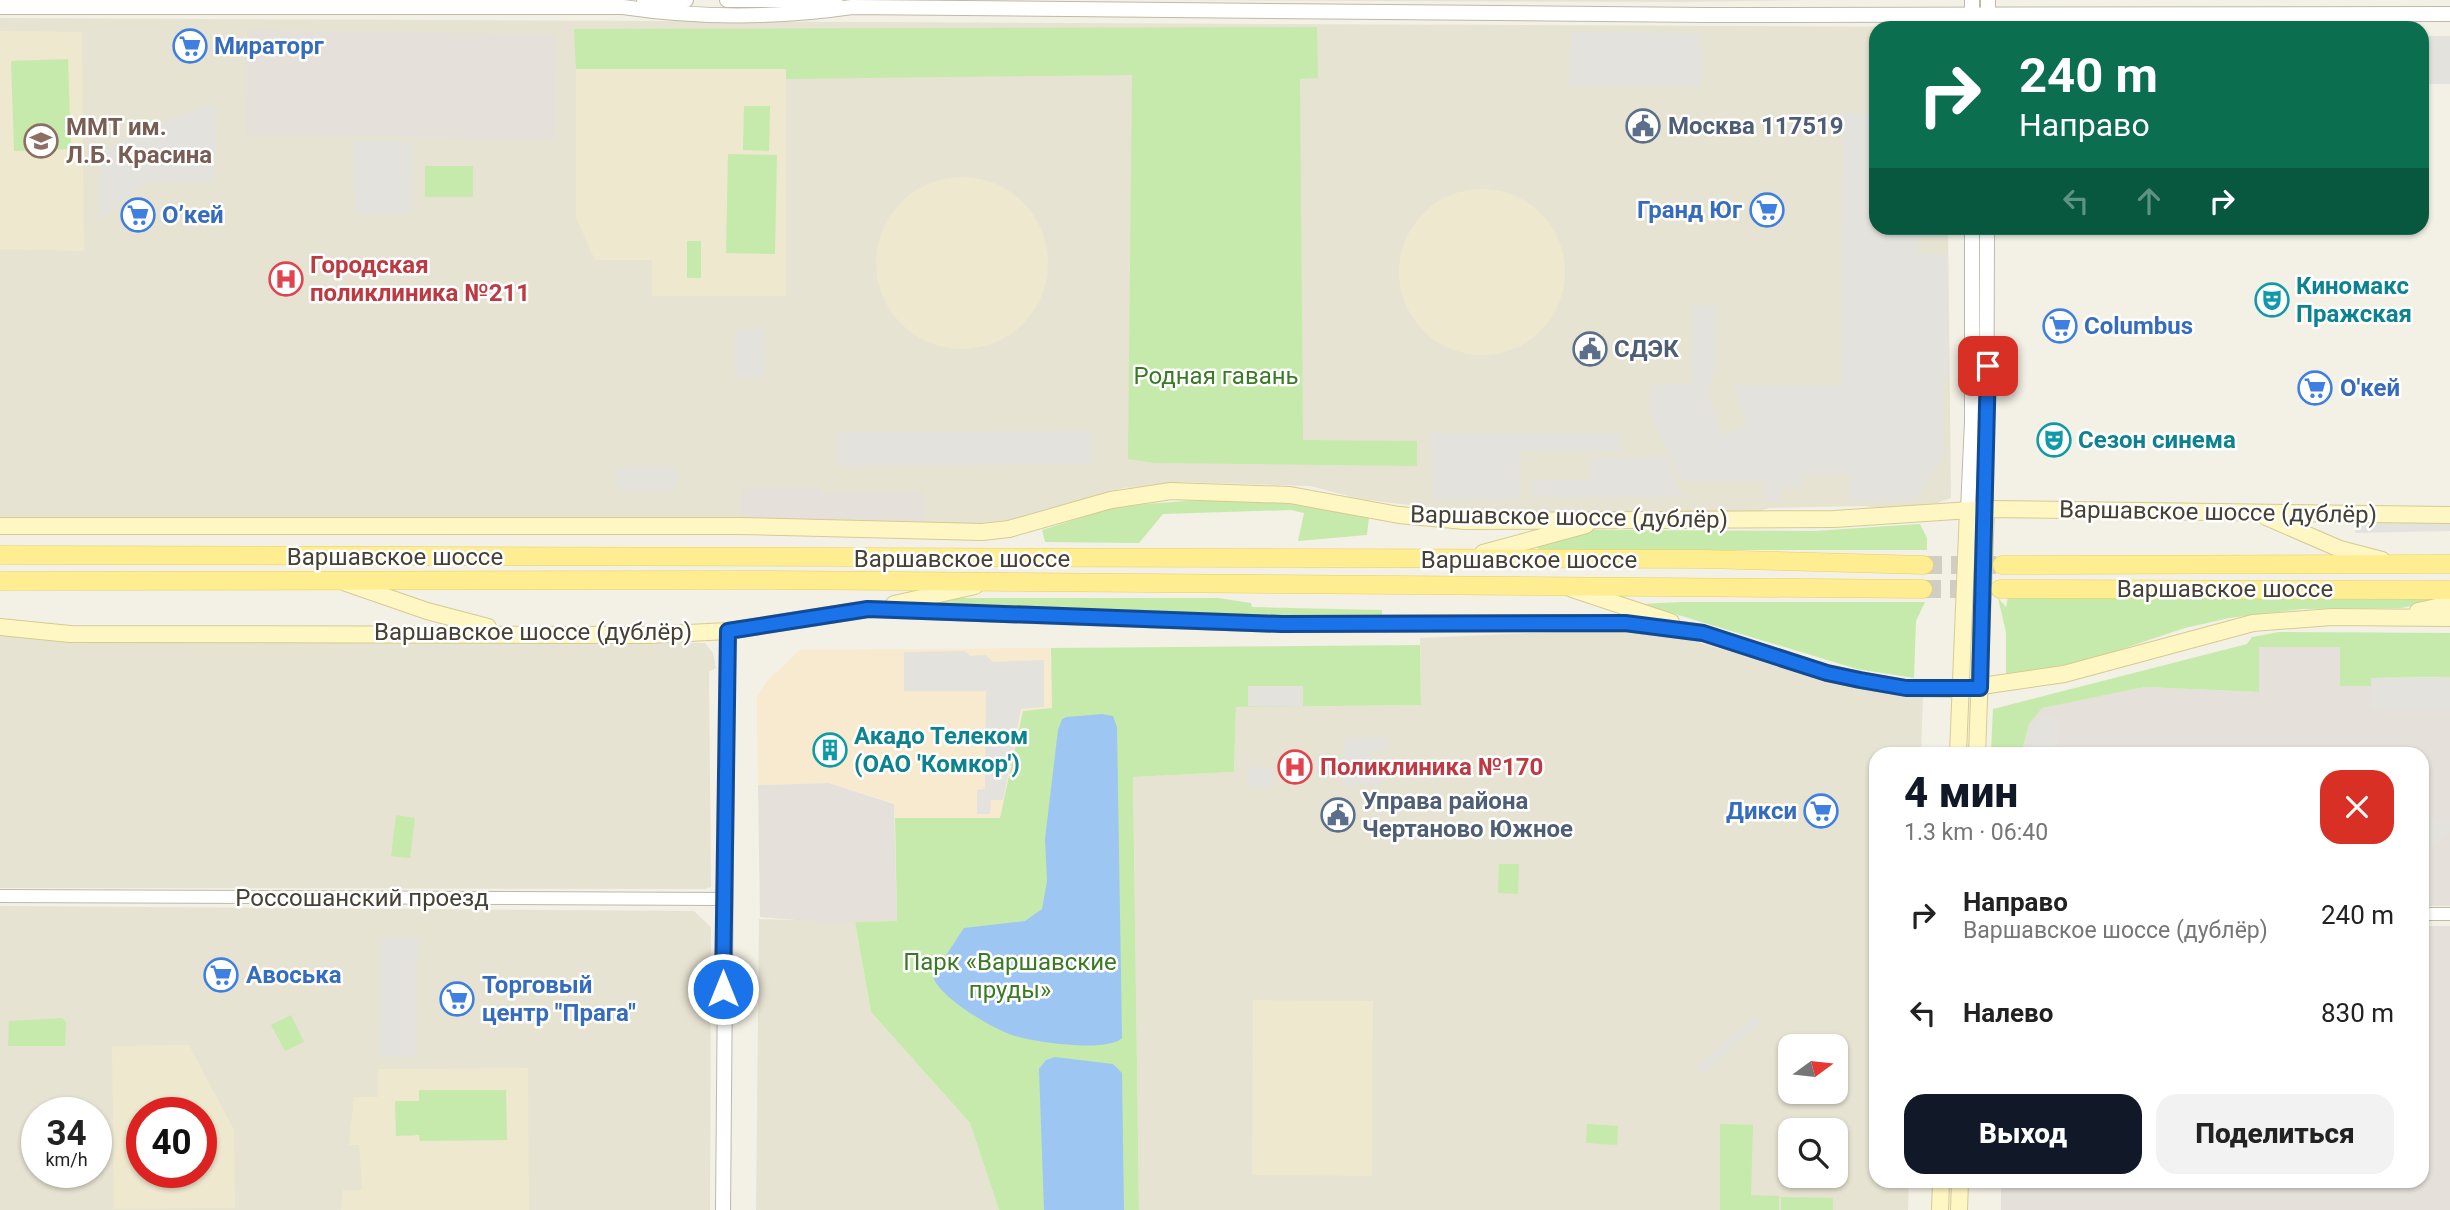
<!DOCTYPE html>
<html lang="ru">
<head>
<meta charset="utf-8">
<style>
	body { margin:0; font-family:Roboto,sans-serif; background:#f2f2f2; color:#222; height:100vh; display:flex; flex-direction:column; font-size:26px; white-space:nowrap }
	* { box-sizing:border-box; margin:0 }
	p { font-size:23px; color:#767676 }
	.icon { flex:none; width:38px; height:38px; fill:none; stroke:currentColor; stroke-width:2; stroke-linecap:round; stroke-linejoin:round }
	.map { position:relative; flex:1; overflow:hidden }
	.panel { position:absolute; left:1869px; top:747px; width:560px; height:441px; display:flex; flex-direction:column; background:#fff; border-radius:21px; box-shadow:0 2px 5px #0004 }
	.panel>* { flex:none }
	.banner { position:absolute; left:1869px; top:21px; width:560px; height:214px; border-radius:21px; box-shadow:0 2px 5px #0004; background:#0b6e4f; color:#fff; overflow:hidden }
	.needle { width:46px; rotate:75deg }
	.controls { position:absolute; left:1778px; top:1034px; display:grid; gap:14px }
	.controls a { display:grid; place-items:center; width:70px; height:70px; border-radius:14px; background:#fff; box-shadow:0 2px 5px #0004; font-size:35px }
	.speed { position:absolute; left:21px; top:1097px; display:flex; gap:14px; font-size:35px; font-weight:700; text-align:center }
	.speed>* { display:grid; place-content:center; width:91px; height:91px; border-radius:50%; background:#fff; box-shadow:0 2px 5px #0004; line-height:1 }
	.speed small { font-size:18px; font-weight:400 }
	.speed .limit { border:10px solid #d22; background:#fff; color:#111 }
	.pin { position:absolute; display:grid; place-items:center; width:60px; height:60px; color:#fff; margin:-30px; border-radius:14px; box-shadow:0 4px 10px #0006 }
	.me { position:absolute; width:77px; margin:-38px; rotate:0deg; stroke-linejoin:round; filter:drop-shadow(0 0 5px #0008) }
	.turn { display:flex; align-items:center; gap:24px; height:147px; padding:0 35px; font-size:32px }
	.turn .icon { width:91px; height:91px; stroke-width:2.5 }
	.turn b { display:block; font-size:49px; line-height:60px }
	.lanes { display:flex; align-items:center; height:66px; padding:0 35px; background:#0003; justify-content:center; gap:35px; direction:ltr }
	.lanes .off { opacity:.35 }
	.round { display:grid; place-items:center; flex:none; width:74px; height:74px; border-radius:21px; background:#f2f2f2 }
	.summary { display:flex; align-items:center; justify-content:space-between; height:119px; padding:0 35px }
	h1 { font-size:42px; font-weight:800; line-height:52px; color:#111827 }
	.button { display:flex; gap:14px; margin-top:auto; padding:14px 35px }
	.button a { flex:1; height:80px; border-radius:21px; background:#111827; color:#fff; font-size:28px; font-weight:800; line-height:80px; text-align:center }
	.button a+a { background:#f2f2f2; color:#222 }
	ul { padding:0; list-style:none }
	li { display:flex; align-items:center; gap:21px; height:98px; padding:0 35px }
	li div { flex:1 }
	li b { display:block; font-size:26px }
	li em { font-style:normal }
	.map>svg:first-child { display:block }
	.residential { fill:#e7e3d2; fill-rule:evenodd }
	.commercial { fill:#f7eace }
	.industrial { fill:#e5e1da }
	.education { fill:#ede8ce; fill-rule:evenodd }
	.green { fill:#c6eaab }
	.parking { fill:#e4e2dd }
	.water { fill:#9ec6f3 }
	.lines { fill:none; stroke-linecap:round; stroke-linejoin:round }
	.primary-tunnel { stroke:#d0cdc2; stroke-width:18; stroke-dasharray:18 9; stroke-linecap:butt }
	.minor-casing { stroke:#bfb9a7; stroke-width:14 }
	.tertiary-casing { stroke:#bfb9a7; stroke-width:16 }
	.secondary-casing { stroke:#d6cb92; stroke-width:18 }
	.primary-casing { stroke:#e9cf5d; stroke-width:19 }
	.minor { stroke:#fff; stroke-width:12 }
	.tertiary { stroke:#fff; stroke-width:14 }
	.secondary { stroke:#fff7c3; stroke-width:16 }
	.primary { stroke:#ffed92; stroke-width:18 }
	.route-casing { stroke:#114b97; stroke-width:18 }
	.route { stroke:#1a73e8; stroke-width:12 }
	.labels { text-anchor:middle; stroke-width:5; stroke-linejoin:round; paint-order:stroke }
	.shop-label { font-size:24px; font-weight:bold; fill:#366cbe; stroke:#fff; text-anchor:start }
	.service-label { font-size:24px; font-weight:bold; fill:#4e5e75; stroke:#fff; text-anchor:start }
	.education-label { font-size:24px; font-weight:bold; fill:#785e54; stroke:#fff; text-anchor:start }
	.health-label { font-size:24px; font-weight:bold; fill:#be3a42; stroke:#fff; text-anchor:start }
	.culture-label { font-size:24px; font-weight:bold; fill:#0d838f; stroke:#fff; text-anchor:start }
	.park-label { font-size:24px; fill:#3b7a25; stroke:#fff }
	.street-label { font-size:24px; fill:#464134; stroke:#fff }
</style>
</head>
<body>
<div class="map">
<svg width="2450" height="1210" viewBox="0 0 2450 1210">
	<rect width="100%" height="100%" fill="#f3f0e5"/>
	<!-- residential -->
	<g class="residential">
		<polygon points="1124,0 1806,0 1673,2"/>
		<polygon points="0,18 1938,27 1876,28 1876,228 1948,228 1951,498 1937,503 1884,509 1864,506 1769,508 1754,513 1458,511 1360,499 1310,486 1183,482 1123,488 1017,519 972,524 791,520 0,518"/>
		<path d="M1622 629 1668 634 1817 676 1894 694 1923 696 1921 754H1876V1181H1909L1908 1210H1139L1133 777 1234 772 1236 707 1421 705 1420 638ZM1790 1046H1836V1092H1790ZM1790 1130H1836V1176H1790Z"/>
		<polygon points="0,633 705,643 713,653 716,668 709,672 711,887 705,889 0,888"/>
		<path d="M0 906 694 911 711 927 710 1210H0ZM37 1113H96V1172H37ZM142 1113H201V1172H142Z"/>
		<polygon points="759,919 855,922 871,1012 970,1123 999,1210 756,1210"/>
	</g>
	<!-- commercial -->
	<polygon class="commercial" points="1051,648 1052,708 1023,711 1000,819 895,818 894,803 830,783 758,785 757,697 767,681 800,650"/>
	<!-- industrial -->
	<g class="industrial">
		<polygon points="247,30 555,34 554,139 246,135"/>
		<polygon points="820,487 821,494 924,492 925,522 742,517 742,488"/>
		<polygon points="2258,647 2340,647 2341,686 2450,677 2450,906 2422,906 2422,754 2021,754 2029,724 2041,708 2145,687 2259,692"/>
		<polygon points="829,783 894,804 897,921 834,923 760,917 758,785"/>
		<polygon points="2422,926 2450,926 2450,1210 2001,1210 2001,1181 2422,1181"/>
	</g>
	<!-- education -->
	<g class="education">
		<polygon points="0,31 82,32 84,251 0,249"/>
		<polygon points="576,69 786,69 786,296 652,296 652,260 595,260 576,217"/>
		<circle cx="962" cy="263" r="86"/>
		<circle cx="1482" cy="272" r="83"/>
		<polygon points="1253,1000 1373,1001 1372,1176 1252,1175"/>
		<path d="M189 1045 234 1130 235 1208 114 1209 112 1046ZM201 1113V1172H142V1113Z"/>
		<polygon points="528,1068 529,1210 341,1210 343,1190 362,1190 359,1145 349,1145 354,1097 378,1097 378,1069"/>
	</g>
	<!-- green -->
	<g class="green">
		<polygon points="1317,27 1318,78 1300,79 1303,440 1417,441 1417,466 1155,463 1128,459 1132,75 786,79 786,69 576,69 574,29"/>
		<polygon points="68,59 71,149 14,151 11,61"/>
		<polygon points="744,106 770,106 769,151 743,150"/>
		<polygon points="728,154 777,155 775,254 726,253"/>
		<rect x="425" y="166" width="48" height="31"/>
		<rect x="687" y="241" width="14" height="37"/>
		<polygon points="1199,500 1293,502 1369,517 1367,535 1298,541 1304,513 1291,510 1163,514 1139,543 1045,542 1042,530 1119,506"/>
		<polygon points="1920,524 1927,538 1927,550 1539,550 1537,546 1590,530 1814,531"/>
		<polygon points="2008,597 2431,597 2431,602 2401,608 2302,609 2229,618 2185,628 2086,661 2006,679 2006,632 1998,598 2006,607"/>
		<polygon points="957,598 1218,598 1251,603 1252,607 1382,610 1382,619 1120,615 936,605 936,602"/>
		<polygon points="1682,602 1925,602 1916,621 1914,678 1857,669 1642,604"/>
		<polygon points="2279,632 2450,633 2450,677 2372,678 2371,686 2340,686 2340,647 2259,647 2259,692 2145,687 2042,708 2029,724 2021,754 1993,754 1991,750 1993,709 2247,644 2252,637"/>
		<polygon points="1420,645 1421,705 1236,707 1234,772 1133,777 1139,1210 999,1210 970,1123 871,1012 855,922 897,921 895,818 1000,818 1023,711 1052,708 1051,648"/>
		<polygon points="396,815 415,818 410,858 391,856"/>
		<polygon points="1499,864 1519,864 1518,894 1498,893"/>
		<polygon points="291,1015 304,1042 285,1051 271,1025"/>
		<polygon points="62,1018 66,1022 65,1046 8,1046 9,1021"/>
		<polygon points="419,1090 506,1090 507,1140 420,1141 419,1135 396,1136 395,1101 419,1101"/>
		<polygon points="1587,1124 1618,1126 1617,1145 1586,1143"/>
		<polygon points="1720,1124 1753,1125 1751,1195 1779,1196 1779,1210 1720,1210"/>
		<polygon points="1781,1197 1833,1198 1833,1210 1781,1210"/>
	</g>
	<!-- parking -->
	<g class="parking">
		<polygon points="1570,32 1701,33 1701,87 1569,86"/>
		<rect x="2422" y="36" width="28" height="48"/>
		<polygon points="203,106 217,106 214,182 146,182 99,221 101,150"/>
		<polygon points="1842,112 1876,114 1876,228 1948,228 1948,236 1918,237 1918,254 1948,254 1949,379 1944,380 1944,455 1915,501 1851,501 1850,474 1803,474 1802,487 1781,487 1781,501 1765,501 1766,481 1682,481 1650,415 1651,385 1692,384 1694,305 1717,306 1716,363 1708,395 1721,435 1747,426 1733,385 1841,385"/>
		<polygon points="353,142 412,142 413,213 354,214"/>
		<polygon points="735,329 765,329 764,377 735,377"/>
		<polygon points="1091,431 1092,464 837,466 837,432"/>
		<polygon points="1431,433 1620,433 1621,452 1520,450 1520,499 1432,499"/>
		<polygon points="1666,456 1683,497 1532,497 1531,480 1591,480 1590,459"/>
		<rect x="617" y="467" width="60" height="23"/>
		<polygon points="2357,523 2450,523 2450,531 2355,533"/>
		<polygon points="965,651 970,656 986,655 993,662 1044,660 1044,707 1021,709 1003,800 991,800 990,814 977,814 977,790 985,789 986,691 904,691 904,652"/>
		<polygon points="2450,677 2450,708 2371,708 2371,678"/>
		<rect x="1248" y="686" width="55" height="20"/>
		<polygon points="2040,716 2060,717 2057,754 2028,754 2028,736"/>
		<polygon points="1388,737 1388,750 1370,751 1370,764 1382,764 1383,785 1343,785 1343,769 1316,770 1316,758 1344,757 1344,738"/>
		<polygon points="1247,767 1274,768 1274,787 1247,786"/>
		<polygon points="2422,818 2450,818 2450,831 2435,847 2422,847"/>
		<polygon points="382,937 418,937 416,1057 380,1056"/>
		<polygon points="1754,1016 1760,1022 1703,1074 1697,1067"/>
	</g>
	<!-- water -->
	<g class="water">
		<path d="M1102 714 1113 716 1117 727 1122 1038C1108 1053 1031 1042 1012 1035 993 1029 935 995 933 975L964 928 1025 921 1042 909 1047 881 1045 839 1058 730 1062 719 1066 717Z"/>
		<polygon points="1055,1057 1113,1064 1122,1073 1124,1210 1044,1210 1039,1069 1046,1060"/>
	</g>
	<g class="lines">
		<!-- primary-tunnel -->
		<g class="primary-tunnel">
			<polyline points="1924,565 1999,565"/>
			<polyline points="1923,589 1979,589"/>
		</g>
		<defs>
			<g id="minor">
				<polyline points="0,896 723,899"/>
				<polyline points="2422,914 2450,914"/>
			</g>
			<g id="tertiary">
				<polyline points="727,0 810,0 837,5"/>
				<polyline points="644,2 686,0"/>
				<path d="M0 7H623C697 18 777 18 852 7L1705 15 2450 14"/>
				<polyline points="1972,28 1972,0"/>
				<polyline points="1988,28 1988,0"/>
				<polyline points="1986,509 1987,228"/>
				<polyline points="1968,510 1972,421 1972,228"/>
				<polyline points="723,1210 728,631"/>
			</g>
			<g id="secondary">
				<polyline points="2266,517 2340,549 2382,560"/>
				<polyline points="0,526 739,526 982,532 1009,529 1111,500 1171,491 1290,495 1399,515 1465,521 1834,519 1986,509 2450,515"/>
				<polyline points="1483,553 1586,525"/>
				<polyline points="346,583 427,611 488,627"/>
				<polyline points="1572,589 1671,622"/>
				<polyline points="894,604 975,586"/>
				<polyline points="2418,611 2450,604"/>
				<polyline points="0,627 70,634 648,635 728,631 868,609 1281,624 1625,623 1703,633 1827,673 1860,680 1906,688 1961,689 2064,674 2253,623 2332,617 2450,618"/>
				<polyline points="1958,754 1968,510"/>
				<polyline points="1977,754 1986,509"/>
				<polyline points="1940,1210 1941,1181"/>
				<polyline points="1959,1210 1960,1181"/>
			</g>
			<g id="primary">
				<polyline points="0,555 1702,559 1924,565"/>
				<polyline points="2002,565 2450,564"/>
				<polyline points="0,581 769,580 1923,589"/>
				<polyline points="2000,589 2450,590"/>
			</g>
		</defs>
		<!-- minor casing -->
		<use href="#minor" class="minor-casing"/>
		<!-- tertiary casing -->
		<use href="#tertiary" class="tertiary-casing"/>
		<!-- secondary casing -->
		<use href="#secondary" class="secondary-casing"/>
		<!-- primary casing -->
		<use href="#primary" class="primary-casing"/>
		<!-- minor -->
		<use href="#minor" class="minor"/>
		<!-- tertiary -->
		<use href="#tertiary" class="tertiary"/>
		<!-- secondary -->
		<use href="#secondary" class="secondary"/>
		<!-- primary -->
		<use href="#primary" class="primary"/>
	</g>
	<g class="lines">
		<defs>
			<polyline id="route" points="723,989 728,631 868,609 1282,624 1625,623 1703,633 1827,673 1860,680 1906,688 1980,688 1988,366"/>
		</defs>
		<!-- route casing -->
		<use href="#route" class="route-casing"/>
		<!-- route -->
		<use href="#route" class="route"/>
	</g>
	<!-- icons -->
	<defs>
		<symbol id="supermarket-ring" viewBox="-11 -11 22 22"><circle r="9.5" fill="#fff" stroke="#3f7fe0" stroke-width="1.5"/><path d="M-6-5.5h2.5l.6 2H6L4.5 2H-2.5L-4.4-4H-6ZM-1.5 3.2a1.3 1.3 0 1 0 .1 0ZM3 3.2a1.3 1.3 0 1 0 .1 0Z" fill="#3f7fe0"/></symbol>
		<symbol id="civic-ring" viewBox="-11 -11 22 22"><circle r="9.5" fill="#fff" stroke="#5c6f8a" stroke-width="1.5"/><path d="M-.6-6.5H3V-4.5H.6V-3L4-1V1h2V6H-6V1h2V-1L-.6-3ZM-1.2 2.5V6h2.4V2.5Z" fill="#5c6f8a"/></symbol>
		<symbol id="university-ring" viewBox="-11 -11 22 22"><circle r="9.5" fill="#fff" stroke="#8d6e63" stroke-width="1.5"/><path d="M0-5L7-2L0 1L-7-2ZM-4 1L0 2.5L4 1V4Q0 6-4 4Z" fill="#8d6e63"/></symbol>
		<symbol id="hospital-ring" viewBox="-11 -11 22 22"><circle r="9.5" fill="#fff" stroke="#e0444e" stroke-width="1.5"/><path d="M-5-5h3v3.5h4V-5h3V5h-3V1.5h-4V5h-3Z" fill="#e0444e"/></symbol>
		<symbol id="theatre-ring" viewBox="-11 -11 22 22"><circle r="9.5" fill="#fff" stroke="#0f9aa8" stroke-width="1.5"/><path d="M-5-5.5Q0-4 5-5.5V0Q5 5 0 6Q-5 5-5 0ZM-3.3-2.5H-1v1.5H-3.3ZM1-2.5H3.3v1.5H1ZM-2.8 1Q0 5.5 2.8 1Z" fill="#0f9aa8"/></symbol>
		<symbol id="building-ring" viewBox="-11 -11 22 22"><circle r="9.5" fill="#fff" stroke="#0f9aa8" stroke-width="1.5"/><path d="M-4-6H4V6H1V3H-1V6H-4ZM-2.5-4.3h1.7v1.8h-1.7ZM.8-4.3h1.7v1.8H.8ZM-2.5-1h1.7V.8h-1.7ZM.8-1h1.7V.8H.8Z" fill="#0f9aa8"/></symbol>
	</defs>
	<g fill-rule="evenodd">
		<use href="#supermarket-ring" x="171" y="27" width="38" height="38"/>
		<use href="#civic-ring" x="1624" y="107" width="38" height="38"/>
		<use href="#university-ring" x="22" y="122" width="38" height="38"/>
		<use href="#supermarket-ring" x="1748" y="191" width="38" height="38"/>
		<use href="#supermarket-ring" x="119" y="196" width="38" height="38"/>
		<use href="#hospital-ring" x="267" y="260" width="38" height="38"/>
		<use href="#theatre-ring" x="2253" y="281" width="38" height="38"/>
		<use href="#supermarket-ring" x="2041" y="307" width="38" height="38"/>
		<use href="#civic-ring" x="1571" y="330" width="38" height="38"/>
		<use href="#supermarket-ring" x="2296" y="369" width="38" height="38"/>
		<use href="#theatre-ring" x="2035" y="421" width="38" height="38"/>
		<use href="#building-ring" x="811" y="731" width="38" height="38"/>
		<use href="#hospital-ring" x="1276" y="748" width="38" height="38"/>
		<use href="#supermarket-ring" x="1802" y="792" width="38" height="38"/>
		<use href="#civic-ring" x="1319" y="796" width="38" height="38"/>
		<use href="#supermarket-ring" x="202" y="956" width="38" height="38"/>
		<use href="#supermarket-ring" x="438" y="980" width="38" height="38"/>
	</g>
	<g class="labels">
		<!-- shop labels -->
		<g class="shop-label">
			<text x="214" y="54">Мираторг</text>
			<text x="1742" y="218" text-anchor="end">Гранд Юг</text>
			<text x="162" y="223">О’кей</text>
			<text x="2084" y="334">Columbus</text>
			<text x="2340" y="396">О'кей</text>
			<text x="1797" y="819" text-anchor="end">Дикси</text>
			<text x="246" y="983">Авоська</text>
			<text x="482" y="993">Торговый<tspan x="482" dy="28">центр "Прага"</tspan></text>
		</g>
		<!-- service labels -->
		<g class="service-label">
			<text x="1668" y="134">Москва 117519</text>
			<text x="1614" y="357">СДЭК</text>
			<text x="1362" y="809">Управа района<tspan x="1362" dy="28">Чертаново Южное</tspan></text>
		</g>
		<!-- education labels -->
		<g class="education-label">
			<text x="66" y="135">ММТ им.<tspan x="66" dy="28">Л.Б. Красина</tspan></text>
		</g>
		<!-- health labels -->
		<g class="health-label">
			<text x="310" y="273">Городская<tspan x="310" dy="28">поликлиника №211</tspan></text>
			<text x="1320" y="775">Поликлиника №170</text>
		</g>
		<!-- culture labels -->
		<g class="culture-label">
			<text x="2296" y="294">Киномакс<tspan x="2296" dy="28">Пражская</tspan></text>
			<text x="2078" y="448">Сезон синема</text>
			<text x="854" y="744">Акадо Телеком<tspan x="854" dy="28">(ОАО 'Комкор')</tspan></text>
		</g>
		<!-- park labels -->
		<g class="park-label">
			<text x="1216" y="384">Родная гавань</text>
			<text x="1010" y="970">Парк «Варшавские<tspan x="1010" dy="28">пруды»</tspan></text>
		</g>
		<!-- street labels -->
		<g class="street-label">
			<text transform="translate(2218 512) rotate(1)" y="8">Варшавское шоссе (дублёр)</text>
			<text transform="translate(1569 517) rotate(1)" y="8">Варшавское шоссе (дублёр)</text>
			<text x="395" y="565">Варшавское шоссе</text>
			<text x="962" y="567">Варшавское шоссе</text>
			<text x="1529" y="568">Варшавское шоссе</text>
			<text x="2225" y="597">Варшавское шоссе</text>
			<text x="533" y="640">Варшавское шоссе (дублёр)</text>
			<text x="362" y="906">Россошанский проезд</text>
		</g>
	</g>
</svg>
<div class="controls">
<a><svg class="needle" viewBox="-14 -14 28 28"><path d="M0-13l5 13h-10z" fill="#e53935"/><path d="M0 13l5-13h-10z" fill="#767676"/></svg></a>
<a><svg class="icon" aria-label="search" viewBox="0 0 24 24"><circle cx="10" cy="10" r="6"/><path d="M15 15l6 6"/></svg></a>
</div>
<div class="speed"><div>34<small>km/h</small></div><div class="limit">40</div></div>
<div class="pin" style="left:1988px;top:366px;background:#d93025"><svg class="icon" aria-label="arrive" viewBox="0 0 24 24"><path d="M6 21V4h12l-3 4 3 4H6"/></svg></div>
<svg class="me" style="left:723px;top:989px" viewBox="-20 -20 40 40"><circle r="17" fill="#1a73e8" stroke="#fff" stroke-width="3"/><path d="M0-11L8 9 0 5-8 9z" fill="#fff"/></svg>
<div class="banner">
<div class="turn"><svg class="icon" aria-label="right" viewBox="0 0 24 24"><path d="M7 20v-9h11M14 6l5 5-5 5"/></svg><div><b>240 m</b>Направо</div></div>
<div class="lanes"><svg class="icon off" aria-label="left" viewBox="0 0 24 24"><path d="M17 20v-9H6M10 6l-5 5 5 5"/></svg><svg class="icon off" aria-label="ahead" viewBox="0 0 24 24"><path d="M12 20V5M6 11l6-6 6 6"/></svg><svg class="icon" aria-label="right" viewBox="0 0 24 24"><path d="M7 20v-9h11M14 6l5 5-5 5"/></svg></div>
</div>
<section class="panel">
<div class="summary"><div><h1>4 мин</h1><p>1.3 km · 06:40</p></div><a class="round" style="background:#d93025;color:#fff"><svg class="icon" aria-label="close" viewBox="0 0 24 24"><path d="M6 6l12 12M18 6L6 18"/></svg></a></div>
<ul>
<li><svg class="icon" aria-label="right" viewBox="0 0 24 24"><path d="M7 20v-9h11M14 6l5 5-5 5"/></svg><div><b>Направо</b><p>Варшавское шоссе (дублёр)</p></div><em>240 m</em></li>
<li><svg class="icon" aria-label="left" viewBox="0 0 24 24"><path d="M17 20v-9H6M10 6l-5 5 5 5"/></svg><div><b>Налево</b></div><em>830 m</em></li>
</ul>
<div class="button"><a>Выход</a><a>Поделиться</a></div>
</section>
</div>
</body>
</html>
